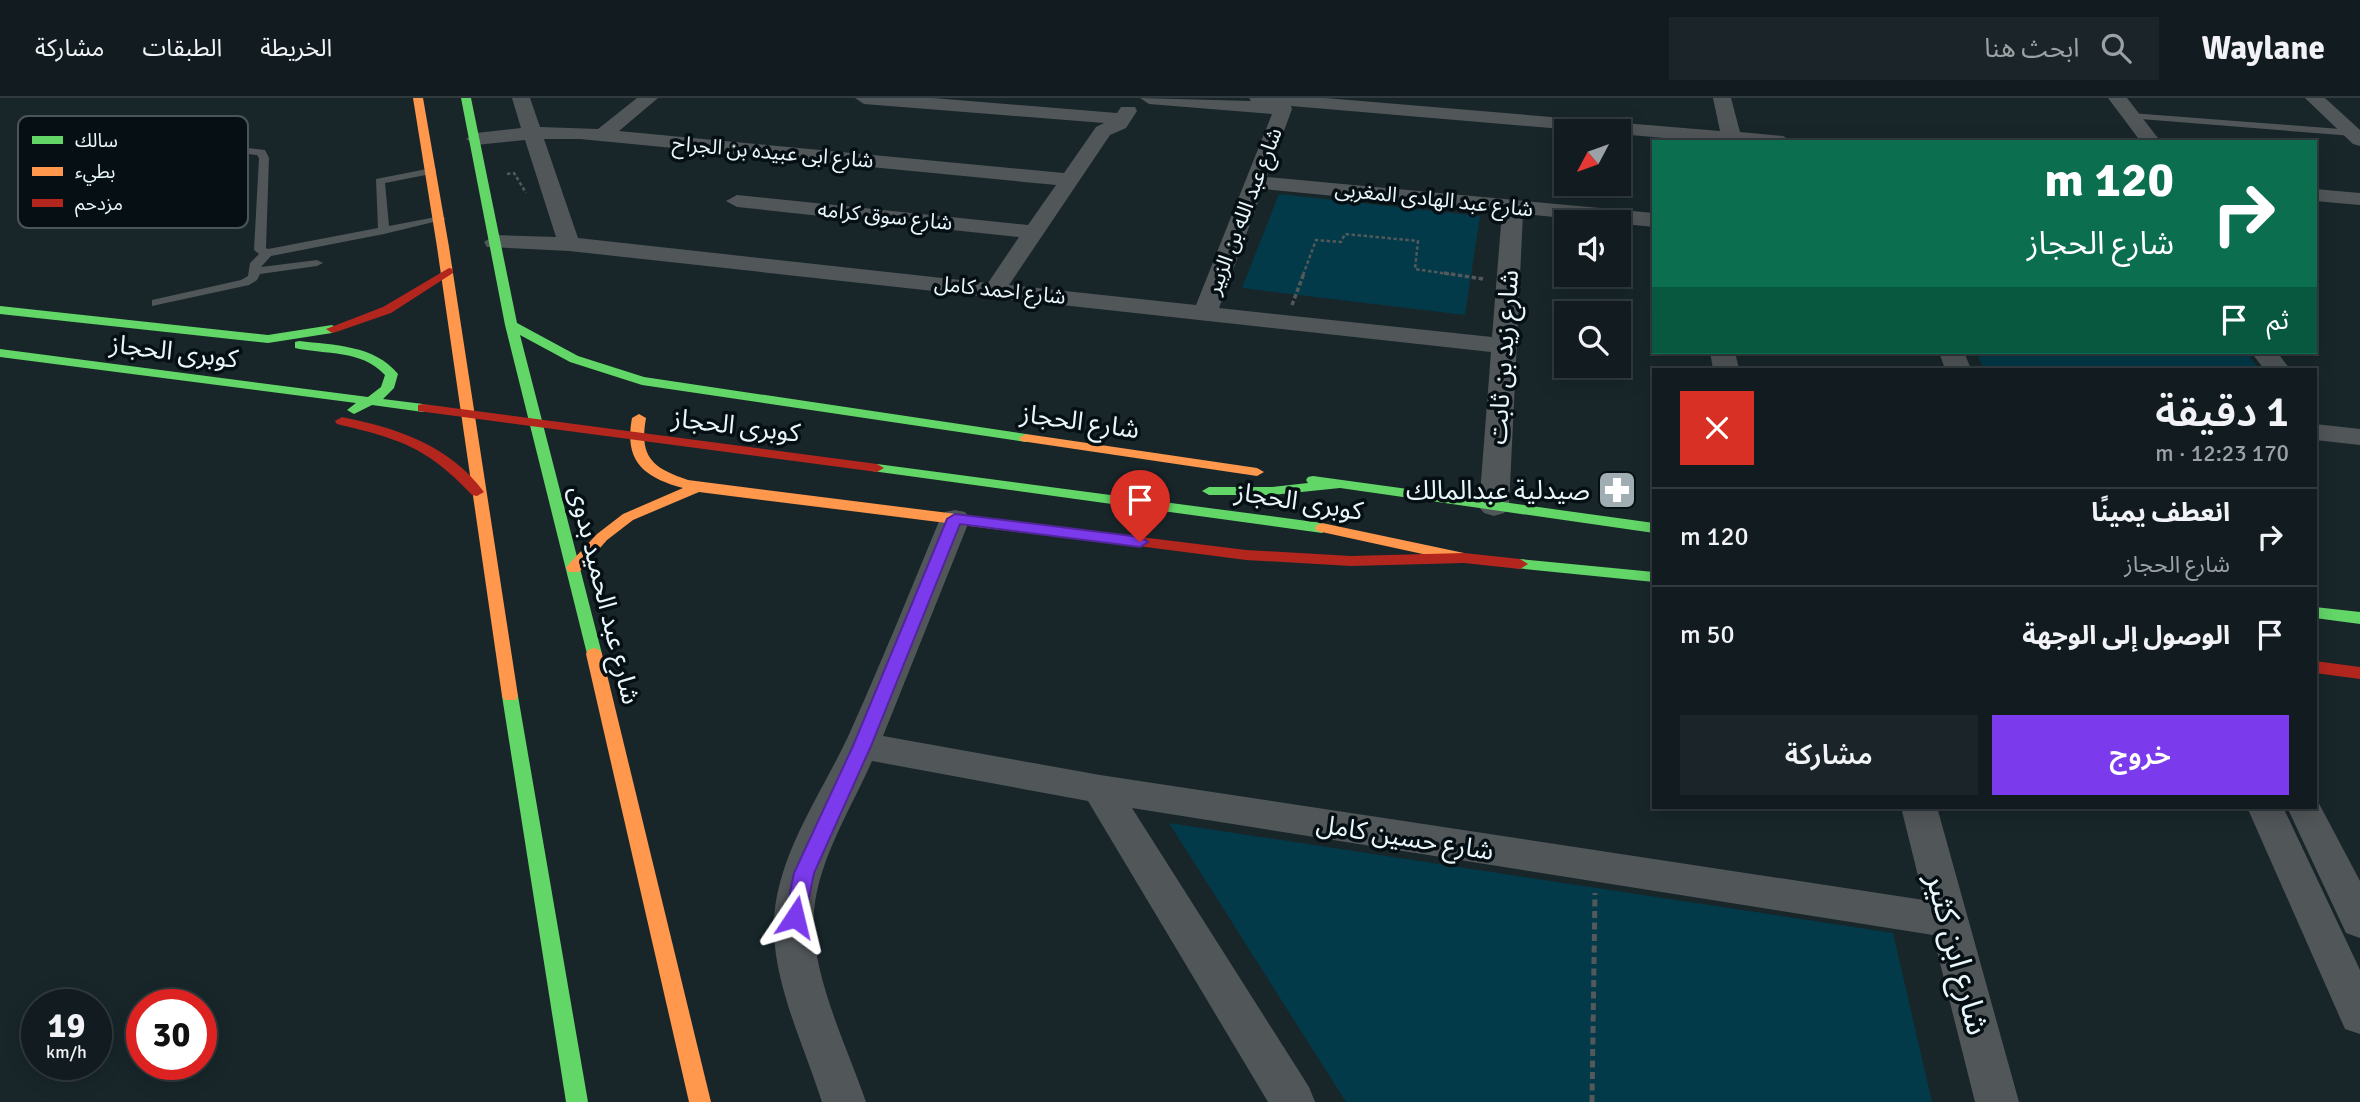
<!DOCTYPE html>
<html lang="ar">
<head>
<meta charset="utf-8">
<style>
	body { margin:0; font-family:Signika,"Noto Sans Arabic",sans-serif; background:#1b2529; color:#f1f3f6; direction:rtl; height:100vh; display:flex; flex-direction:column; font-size:26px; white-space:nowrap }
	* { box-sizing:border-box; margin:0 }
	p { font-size:23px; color:#9ca1a5 }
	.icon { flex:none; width:38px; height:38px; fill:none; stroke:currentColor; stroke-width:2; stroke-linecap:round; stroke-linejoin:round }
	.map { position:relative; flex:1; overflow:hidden; direction:ltr }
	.sheet { position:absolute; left:1652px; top:270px; width:665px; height:441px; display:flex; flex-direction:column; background:#121c20; border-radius:0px; box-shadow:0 4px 18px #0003,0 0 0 2px #313a3e; direction:rtl }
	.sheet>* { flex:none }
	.banner { position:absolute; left:1652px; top:42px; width:665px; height:214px; border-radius:0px; box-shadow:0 4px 18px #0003,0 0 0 2px #313a3e; direction:rtl; background:#0b6e4f; color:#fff; overflow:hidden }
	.needle { width:46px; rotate:229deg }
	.controls { position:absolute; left:1554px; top:21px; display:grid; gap:14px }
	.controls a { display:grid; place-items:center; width:77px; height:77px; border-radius:0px; background:#121c20; box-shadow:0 4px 18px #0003,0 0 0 2px #313a3e; font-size:35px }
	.speed { position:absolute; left:21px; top:891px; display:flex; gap:14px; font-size:35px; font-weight:700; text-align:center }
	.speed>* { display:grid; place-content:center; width:91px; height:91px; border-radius:50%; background:#121c20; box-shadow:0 4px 18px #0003,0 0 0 2px #313a3e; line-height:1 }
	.speed small { font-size:18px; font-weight:400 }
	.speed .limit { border:10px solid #d22; background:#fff; color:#111 }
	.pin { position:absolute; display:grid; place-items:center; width:60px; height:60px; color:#fff; margin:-72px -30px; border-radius:50% 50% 50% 0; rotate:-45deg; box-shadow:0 0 7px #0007 }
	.pin .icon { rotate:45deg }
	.me { position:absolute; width:77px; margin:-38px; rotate:10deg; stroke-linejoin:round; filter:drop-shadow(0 0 5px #0008) }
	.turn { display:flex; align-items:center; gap:24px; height:147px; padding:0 28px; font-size:32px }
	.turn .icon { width:91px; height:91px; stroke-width:2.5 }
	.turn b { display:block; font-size:49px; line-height:60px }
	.then { display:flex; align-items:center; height:66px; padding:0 28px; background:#0003; gap:14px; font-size:26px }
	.round { display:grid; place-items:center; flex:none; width:74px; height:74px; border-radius:0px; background:#1b2529 }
	.overview { display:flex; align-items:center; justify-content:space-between; height:119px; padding:0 28px }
	h1 { font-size:42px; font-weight:600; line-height:52px }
	.cta { display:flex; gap:14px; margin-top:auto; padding:14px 28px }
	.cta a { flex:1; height:80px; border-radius:0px; background:#7c3aed; color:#fff; font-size:28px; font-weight:600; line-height:80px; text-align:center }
	.cta a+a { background:#1b2529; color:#f1f3f6 }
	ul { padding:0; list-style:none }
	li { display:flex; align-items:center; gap:21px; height:98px; padding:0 28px; border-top:2px solid #313a3e }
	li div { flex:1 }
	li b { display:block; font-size:26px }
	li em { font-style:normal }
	header { display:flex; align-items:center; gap:42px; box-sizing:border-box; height:98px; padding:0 35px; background:#121c20; border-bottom:2px solid #313a3e }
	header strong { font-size:33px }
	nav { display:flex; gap:38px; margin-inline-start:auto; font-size:24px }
	.search { width:490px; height:63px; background:#1b2529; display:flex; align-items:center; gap:18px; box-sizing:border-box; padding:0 24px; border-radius:0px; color:#9ca1a5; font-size:26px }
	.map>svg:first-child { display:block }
	.green { fill:#033a49 }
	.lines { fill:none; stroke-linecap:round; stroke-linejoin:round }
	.path-far2 { stroke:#53595b; stroke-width:2.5; stroke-dasharray:3.5 2.5; stroke-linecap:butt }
	.path-far1 { stroke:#53595b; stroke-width:3.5; stroke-dasharray:4.5 2.5; stroke-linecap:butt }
	.path { stroke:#53595b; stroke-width:5; stroke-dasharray:7 4.5; stroke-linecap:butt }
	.lane { fill:#515659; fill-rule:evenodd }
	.street { fill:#515659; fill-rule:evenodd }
	.fast { fill:#63d668; fill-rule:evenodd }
	.slow { fill:#ff974d; fill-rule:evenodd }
	.jam { fill:#b3261e; fill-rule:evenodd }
	.route { fill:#7c3aed; stroke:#51269a; stroke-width:2 }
	.labels { text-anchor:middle; stroke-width:7; stroke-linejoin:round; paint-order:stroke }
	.far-street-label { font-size:21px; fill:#e9f7fd; stroke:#061014 }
	.street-label { font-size:26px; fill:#e9f7fd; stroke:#061014 }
	.poi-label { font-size:26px; fill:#e9f7fd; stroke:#061014; text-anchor:end }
	.near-street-label { font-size:32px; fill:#e9f7fd; stroke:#061014 }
	.key { fill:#061014; stroke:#4a555a; stroke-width:2 }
	.key-label { font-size:19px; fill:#e9f7fd }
</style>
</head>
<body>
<header>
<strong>Waylane</strong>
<div class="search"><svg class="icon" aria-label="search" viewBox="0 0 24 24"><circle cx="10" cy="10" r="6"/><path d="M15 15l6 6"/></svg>ابحث هنا</div>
<nav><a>الخريطة</a><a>الطبقات</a><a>مشاركة</a></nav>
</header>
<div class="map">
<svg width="2360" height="1004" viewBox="0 0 2360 1004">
	<rect width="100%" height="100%" fill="#18262a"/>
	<!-- green -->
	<g class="green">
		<polygon points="1279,96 1480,118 1465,217 1242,190"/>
		<polygon points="1976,254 2246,254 2259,271 1984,271"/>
		<polygon points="1169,725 1893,835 1932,1004 1346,1004"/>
	</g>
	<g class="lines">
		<!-- path-far2 -->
		<g class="path-far2">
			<polyline points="507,76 514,75 526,95"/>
			<polyline points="1303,177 1316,142 1341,144 1345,136 1418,143 1415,171 1455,177"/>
		</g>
		<!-- path-far1 -->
		<g class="path-far1">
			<polyline points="1444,175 1483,181"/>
			<polyline points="1292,207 1304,175"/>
		</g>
		<!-- path -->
		<polyline class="path" points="1592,1004 1595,795"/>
		<!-- lane -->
		<g class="lane">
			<polygon points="2131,15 2353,32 2358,35 2353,38 2128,20 2126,18"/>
			<polygon points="233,48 265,52 269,60 266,150 268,151 378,130 376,81 432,70 436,71 436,75 385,85 389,128 441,118 446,121 384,136 271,158 261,169 317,162 323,165 317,168 260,176 257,182 249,187 152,208 152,202 241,182 248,178 250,165 259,156 254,152 259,60 257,57 233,54 99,75 94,72 99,69"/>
		</g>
		<!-- street -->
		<g class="street">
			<path d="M512 0H530L540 29 598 31 637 0H658L619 33 1064 75 1096 29 1104 25 864 6 855 0H933L1117 15 1121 9H1135L1137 13 1126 30 1110 37 1009 187 1196 207 1272 16 1149 6 1140 0 1251 3 1249 0H1325L1720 33 1713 0H1731L1740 34 1783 38 1793 44H1710L1619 36V33H1586L1291 8 1292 11 1267 79 1654 115V129L1523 116 1509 409 1504 415 1494 418 1484 415 1479 409 1491 254 569 153 487 149 484 144 495 137 556 139 525 42 476 47 466 41 476 35 521 30ZM544 41H580L1056 87 1028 127 737 97 726 103 737 109 1019 139 988 185 578 140ZM1263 91 1502 114 1492 239 1219 210Z"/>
			<polygon points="2108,0 2127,0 2161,44 2141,44"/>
			<polygon points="2305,0 2325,0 2360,32 2360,48 2353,46"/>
			<polygon points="2315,91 2360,95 2360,107 2315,103"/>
			<polygon points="1710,254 1735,254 1739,271 1713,271"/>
			<polygon points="1939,254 1964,254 1971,271 1945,271"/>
			<polygon points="2251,254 2277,254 2290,271 2264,271"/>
			<polygon points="2315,326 2360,331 2360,347 2315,342"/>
			<path d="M955 412 965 414 970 421 883 638 1100 677 1924 802 1901 709H1937L2019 1004H1975L1933 837 1132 710 1309 989 1315 1004H1268L1088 703 872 663C851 711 819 760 814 813 809 873 847 948 866 1004H822C805 950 776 892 774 835 771 763 823 695 851 632 882 563 911 491 940 421L945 414Z"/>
			<polygon points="2315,698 2360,783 2360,840 2346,835 2287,709 2315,709"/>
			<polygon points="2247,709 2283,709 2360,872 2360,936 2345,931"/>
		</g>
		<!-- fast -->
		<g class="fast">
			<polygon points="461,0 471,0 517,225 578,258 644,279 1026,336 1033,340 1026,344 642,287 570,264 520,237 602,556 600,560 588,560 505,227"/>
			<polygon points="0,208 268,237 332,227 338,231 332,235 268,245 0,216"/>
			<path d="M299 243C333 247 375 247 398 276L394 290 383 301 423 306 430 310 423 314 372 307 354 316 347 312 356 305 0 259V251L368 299 381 289 385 277C361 251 326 257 295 250V244Z"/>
			<polygon points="877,366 1322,425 1329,430 1322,435 872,373 870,370 872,367"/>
			<polygon points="1313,378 1654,425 1654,435 1340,390 1272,397 1209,397 1202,393 1209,389 1272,389 1308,385 1306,382 1308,379"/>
			<polygon points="1520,461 1654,474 1654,484 1515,470 1512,466 1515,462"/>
			<polygon points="2315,509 2360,514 2360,526 2315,520"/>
			<polygon points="510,592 516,594 518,598 588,1004 566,1004 502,598 504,594"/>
		</g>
		<!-- slow -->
		<g class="slow">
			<polygon points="413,0 423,0 449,149 518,598 516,602 504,602 502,598 437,149"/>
			<path d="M639 316 646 320C639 359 652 370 688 382L1043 427 1050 432 1043 437 699 394 633 422 607 442 579 474H569L566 470 569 466 597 436 623 416 683 390C643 379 624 363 632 320Z"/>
			<polygon points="1026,336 1257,370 1264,374 1257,378 1021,343 1019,340"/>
			<polygon points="1322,425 1464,455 1472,460 1464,465 1317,433 1315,430 1317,427"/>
			<polygon points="594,550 600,552 602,556 711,1004 689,1004 586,556 588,552"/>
		</g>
		<!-- jam -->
		<g class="jam">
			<polygon points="449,170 453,171 453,175 391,215 336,234 332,235 326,231 383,209"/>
			<polygon points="423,306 877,366 884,370 877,374 418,313 418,307"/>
			<path d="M342 319C397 330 449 347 484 394L477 398 472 397C427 349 400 341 337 326L335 323Z"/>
			<polygon points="1043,427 1246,452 1351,458 1464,455 1520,461 1528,466 1520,471 1464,465 1351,468 1246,462 1038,435 1036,432"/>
			<polygon points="2315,563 2360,569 2360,581 2315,575"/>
		</g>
	</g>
	<!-- route -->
	<polygon class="route" points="955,416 1140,439 1148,444 1140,449 960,426 871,648 814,775 805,819 802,825 795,828 788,825 785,819 794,775 853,648 947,421"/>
	<!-- icons -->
	<defs>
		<symbol id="pharmacy-square" viewBox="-11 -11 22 22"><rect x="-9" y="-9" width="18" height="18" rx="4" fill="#a0aeb3" stroke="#061014"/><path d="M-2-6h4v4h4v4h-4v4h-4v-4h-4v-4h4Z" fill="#fff"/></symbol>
	</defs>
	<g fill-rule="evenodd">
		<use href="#pharmacy-square" x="1595" y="370" width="44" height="44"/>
	</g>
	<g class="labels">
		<!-- far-street labels -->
		<g class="far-street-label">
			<text transform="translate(773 54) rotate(5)" y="7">شارع ابى عبيده بن الجراح</text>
			<text transform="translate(1434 101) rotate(6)" y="7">شارع عبد الهادى المغربى</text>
			<text transform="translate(1244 113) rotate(-69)" y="7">شارع عبد الله بن الزبير</text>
			<text transform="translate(885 118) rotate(6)" y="7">شارع سوق كرامه</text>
			<text transform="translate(1000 192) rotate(6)" y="7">شارع احمد كامل</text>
		</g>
		<!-- street labels -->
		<g class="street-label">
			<text transform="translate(174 253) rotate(7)" y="9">كوبرى الحجاز</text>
			<text transform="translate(1503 259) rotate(-86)" y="9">شارع زيد بن ثابت</text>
			<text transform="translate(1080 323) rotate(8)" y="9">شارع الحجاز</text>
			<text transform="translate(736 327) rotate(7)" y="9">كوبرى الحجاز</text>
			<text transform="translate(1299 403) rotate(9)" y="9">كوبرى الحجاز</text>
			<text transform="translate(605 497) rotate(76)" y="9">شارع عبد الحميد بدوى</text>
			<text transform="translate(1405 739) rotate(9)" y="9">شارع حسين كامل</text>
		</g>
		<!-- poi labels -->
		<g class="poi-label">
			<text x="1590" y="401">صيدلية عبدالمالك</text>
		</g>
		<!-- near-street labels -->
		<g class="near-street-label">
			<text transform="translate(1958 856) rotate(75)" y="11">شارع ابن كثير</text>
		</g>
	</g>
	<!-- legend -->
	<rect x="18" y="18" width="230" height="112" rx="10" class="key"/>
	<rect x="32" y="38" width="31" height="8" fill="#63d668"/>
	<rect x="32" y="69" width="31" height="9" fill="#ff974d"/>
	<rect x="32" y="101" width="31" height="8" fill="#b3261e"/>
	<g class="key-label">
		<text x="75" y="49">سالك</text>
		<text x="75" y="80">بطيء</text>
		<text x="75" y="112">مزدحم</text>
	</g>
</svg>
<div class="controls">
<a><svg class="needle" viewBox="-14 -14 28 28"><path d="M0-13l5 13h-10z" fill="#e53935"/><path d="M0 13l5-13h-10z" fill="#9ca1a5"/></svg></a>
<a><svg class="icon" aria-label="sound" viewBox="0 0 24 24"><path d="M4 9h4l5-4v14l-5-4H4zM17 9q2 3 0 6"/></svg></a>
<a><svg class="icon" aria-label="search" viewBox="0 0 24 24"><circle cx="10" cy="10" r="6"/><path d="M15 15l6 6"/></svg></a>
</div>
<div class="speed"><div>19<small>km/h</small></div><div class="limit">30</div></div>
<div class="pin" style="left:1140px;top:444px;background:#d93025"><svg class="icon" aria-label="arrive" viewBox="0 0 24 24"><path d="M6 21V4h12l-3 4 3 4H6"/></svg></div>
<svg class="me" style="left:795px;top:819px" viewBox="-20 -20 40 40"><path d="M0-17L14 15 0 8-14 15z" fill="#7c3aed" stroke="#fff" stroke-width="4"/></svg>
<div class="banner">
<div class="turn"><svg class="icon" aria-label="right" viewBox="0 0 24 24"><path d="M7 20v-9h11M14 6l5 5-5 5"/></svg><div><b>120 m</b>شارع الحجاز</div></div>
<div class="then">ثم<svg class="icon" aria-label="arrive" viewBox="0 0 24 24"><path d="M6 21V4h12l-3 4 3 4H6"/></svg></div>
</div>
<section class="sheet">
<div class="overview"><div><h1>1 دقيقة</h1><p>170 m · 12:23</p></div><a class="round" style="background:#d93025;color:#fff"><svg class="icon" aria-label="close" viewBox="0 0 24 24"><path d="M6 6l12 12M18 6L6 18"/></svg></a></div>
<ul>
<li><svg class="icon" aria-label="right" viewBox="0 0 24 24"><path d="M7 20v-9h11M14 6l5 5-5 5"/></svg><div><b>انعطف يمينًا</b><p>شارع الحجاز</p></div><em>120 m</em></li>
<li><svg class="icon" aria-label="arrive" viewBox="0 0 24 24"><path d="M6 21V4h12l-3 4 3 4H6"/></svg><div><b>الوصول إلى الوجهة</b></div><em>50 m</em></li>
</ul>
<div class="cta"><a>خروج</a><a>مشاركة</a></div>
</section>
</div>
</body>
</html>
